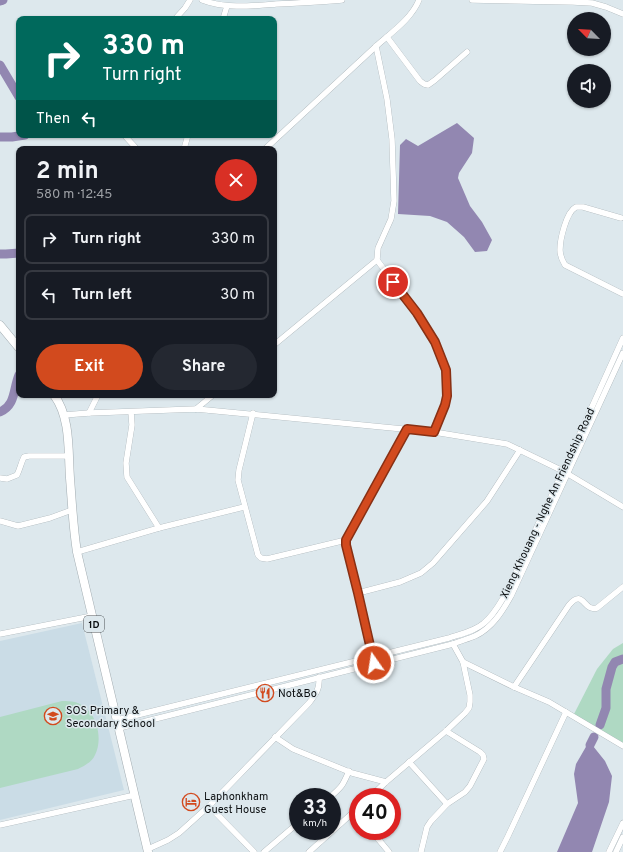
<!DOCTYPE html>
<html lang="en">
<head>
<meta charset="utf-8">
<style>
	body { margin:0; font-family:Overpass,sans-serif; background:#242831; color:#f1f3f6; height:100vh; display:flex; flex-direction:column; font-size:15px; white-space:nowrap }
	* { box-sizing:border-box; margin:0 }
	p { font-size:13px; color:#9ea1a6 }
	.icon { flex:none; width:22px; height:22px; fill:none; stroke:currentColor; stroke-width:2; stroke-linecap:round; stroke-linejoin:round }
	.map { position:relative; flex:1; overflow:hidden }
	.drawer { position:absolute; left:16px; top:146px; width:261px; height:252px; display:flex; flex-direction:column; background:#171b24; border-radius:8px; box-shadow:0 1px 3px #0004 }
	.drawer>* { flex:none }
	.banner { position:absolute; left:16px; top:16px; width:261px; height:122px; border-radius:8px; box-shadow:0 1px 3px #0004; background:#00695c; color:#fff; overflow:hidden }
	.needle { width:26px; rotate:294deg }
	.fabs { position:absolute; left:567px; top:12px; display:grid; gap:8px }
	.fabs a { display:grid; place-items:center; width:44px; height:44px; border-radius:50%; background:#171b24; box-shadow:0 1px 3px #0004; font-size:20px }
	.speed { position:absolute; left:289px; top:788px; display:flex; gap:8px; font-size:20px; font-weight:700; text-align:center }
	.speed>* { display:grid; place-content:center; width:52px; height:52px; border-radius:50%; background:#171b24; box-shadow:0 1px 3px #0004; line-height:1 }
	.speed small { font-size:10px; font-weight:400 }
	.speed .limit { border:6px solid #d22; background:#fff; color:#111 }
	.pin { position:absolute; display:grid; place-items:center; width:34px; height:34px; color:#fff; margin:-17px; border:2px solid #fff; border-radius:50%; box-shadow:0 1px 4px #0007 }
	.me { position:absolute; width:44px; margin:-22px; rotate:347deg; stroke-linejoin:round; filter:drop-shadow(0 0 3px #0008) }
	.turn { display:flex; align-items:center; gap:14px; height:84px; padding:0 20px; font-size:18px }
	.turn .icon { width:52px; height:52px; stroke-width:2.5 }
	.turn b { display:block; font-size:28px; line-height:34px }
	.then { display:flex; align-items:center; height:38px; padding:0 20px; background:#0003; gap:8px; font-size:15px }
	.round { display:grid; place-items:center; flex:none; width:42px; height:42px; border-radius:21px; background:#242831 }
	.summary { display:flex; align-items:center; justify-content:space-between; height:68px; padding:0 20px }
	h1 { font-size:24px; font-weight:700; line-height:30px }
	.button { display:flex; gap:8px; margin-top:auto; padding:8px 20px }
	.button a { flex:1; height:46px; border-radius:24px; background:#d24a1e; color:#fff; font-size:16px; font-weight:700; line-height:46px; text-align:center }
	.button a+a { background:#242831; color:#f1f3f6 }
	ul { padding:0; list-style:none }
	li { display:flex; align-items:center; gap:12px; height:50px; margin:0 8px 6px; padding:0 12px; border:2px solid #363941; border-radius:8px }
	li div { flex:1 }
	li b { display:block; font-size:15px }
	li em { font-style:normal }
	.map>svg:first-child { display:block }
	.built { fill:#cadce6 }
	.green { fill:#afd9c3 }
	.water { fill:#9287b1 }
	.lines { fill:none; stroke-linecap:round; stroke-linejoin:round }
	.river { stroke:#9287b1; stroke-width:9 }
	.minor-casing { stroke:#a1abb0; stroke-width:6 }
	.highway-casing { stroke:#a1abb0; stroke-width:9 }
	.minor { stroke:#fff; stroke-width:5.5 }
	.highway { stroke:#fff; stroke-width:8 }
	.route-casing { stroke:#883014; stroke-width:10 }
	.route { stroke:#d24a1e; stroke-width:7 }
	.labels { text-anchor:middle; stroke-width:3; stroke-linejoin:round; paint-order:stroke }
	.shield { fill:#dde8ed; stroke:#4a4f52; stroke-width:1 }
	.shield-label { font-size:10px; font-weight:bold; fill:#0b0e10 }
	.street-label { font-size:11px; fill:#0b0e10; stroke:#dde8ed }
	.poi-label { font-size:11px; fill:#0b0e10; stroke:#dde8ed; text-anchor:start }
</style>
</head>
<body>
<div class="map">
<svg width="623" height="852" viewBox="0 0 623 852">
	<rect width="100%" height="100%" fill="#dde8ed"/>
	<!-- built -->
	<polygon class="built" points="82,623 124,790 0,820 0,641"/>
	<!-- green -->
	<g class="green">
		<polygon points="623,643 623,746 573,716 597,669 613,649"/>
		<path d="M62 701C66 701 71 701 75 702 96 708 104 737 95 755 92 762 84 766 78 769L0 788V717Z"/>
	</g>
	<!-- water -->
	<g class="water">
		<polygon points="457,123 474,138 472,153 459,173 458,178 470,206 482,222 492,240 487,251 475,252 464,237 447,222 430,216 398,214 400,145 406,139 418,146"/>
		<polygon points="587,745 593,746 605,761 612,776 609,802 592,852 557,852 578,803 574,774 576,764"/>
	</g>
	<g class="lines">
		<!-- river -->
		<g class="river">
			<polyline points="0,1 3,0"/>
			<polyline points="0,65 19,97"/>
			<polyline points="0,137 12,137 25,135"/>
			<polyline points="0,254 6,254 19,253"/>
			<path d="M0 412C16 405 13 389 19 375"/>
			<polyline points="600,725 606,708 606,689 612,667 615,662 623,659"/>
			<polyline points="590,745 594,737"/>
		</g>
		<defs>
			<g id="minor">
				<path d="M202 0C225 9 252 6 276 4 298 3 320 2 342 0"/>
				<polyline points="472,0 573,2 592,3 606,7 623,14"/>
				<polyline points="175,19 185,8 190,0"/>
				<polyline points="223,19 227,6"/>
				<polyline points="387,37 420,81 424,84 428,85 435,80 467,52"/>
				<polyline points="376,46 387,99 392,139 394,201 391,219 378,248 377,260 417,313 435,342 446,370 447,396 445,405 434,432"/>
				<polyline points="124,135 137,149"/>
				<polyline points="184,149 188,135"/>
				<path d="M265 149C301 116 337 82 373 49 389 34 411 20 419 0"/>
				<path d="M621 218 583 207C580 207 578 207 576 207 566 212 560 240 560 250 560 256 562 260 565 265L623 294"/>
				<polyline points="274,345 377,260"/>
				<polyline points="196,409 213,395"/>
				<polyline points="131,412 132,425 126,463 127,477 159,528"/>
				<polyline points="89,413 98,395"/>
				<polyline points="253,413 239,470 238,480 258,555 261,558 267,559 346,540"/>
				<polyline points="64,415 89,413 196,409 434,432 507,444 563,471 623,507"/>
				<path d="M0 478 7 479 17 475C20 469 21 463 24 457L29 456H69"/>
				<polyline points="0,521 18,526 50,518 72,510"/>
				<polyline points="77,552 159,528 244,507"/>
				<polyline points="358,593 400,582 421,573 433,563 487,501 520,450"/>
				<polyline points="0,634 92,616"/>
				<polyline points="453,644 463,662 514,687 549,702 623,746"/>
				<polyline points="373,660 358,593 346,545 346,540 407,429"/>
				<path d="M514 687 569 605C584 588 583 612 597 608L623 587"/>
				<path d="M117 720 449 638C461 634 475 631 484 623 493 616 499 605 505 595L563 471 623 338"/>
				<path d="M119 728 453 644C460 641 468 639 475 636 492 628 502 612 511 596L623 353"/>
				<polyline points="275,737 293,749 352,773 386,782"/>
				<polyline points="409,762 447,804"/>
				<path d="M330 797C342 787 343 785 349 771"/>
				<polyline points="370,797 386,782 446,731 465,713 469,708 470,702 470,695 463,662"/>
				<polyline points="209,806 254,852"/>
				<polyline points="351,815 358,821"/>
				<polyline points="0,825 135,795"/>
				<polyline points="370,831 379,840 389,852"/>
				<path d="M148 849 168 840 179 833 209 806 309 703C316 694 320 689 319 677"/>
				<polyline points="264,852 298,823"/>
				<polyline points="309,852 358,808"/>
				<polyline points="421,852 427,827 431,821 447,804 465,792 470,786 484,759 483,755 480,752 446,731"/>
				<polyline points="500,852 508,836 566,712"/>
				<polyline points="609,852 623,823"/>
				<polyline points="616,852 623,837"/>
			</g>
			<g id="highway">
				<polyline points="0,325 19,348"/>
				<path d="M54 395C71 418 68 451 70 478 72 503 73 527 77 552L148 852"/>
			</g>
		</defs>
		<!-- minor casing -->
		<use href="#minor" class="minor-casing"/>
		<!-- highway casing -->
		<use href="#highway" class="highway-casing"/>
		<!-- minor -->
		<use href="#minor" class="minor"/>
		<!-- highway -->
		<use href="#highway" class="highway"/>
	</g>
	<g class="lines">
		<defs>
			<polyline id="route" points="374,663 358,593 346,545 346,540 407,429 434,432 445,405 447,396 446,370 435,342 417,313 393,282"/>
		</defs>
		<!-- route casing -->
		<use href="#route" class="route-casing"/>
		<!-- route -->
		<use href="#route" class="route"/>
	</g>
	<!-- icons -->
	<defs>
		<symbol id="restaurant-ring" viewBox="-11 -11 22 22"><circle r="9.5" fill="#dde8ed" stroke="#d24a1e" stroke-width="1.5"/><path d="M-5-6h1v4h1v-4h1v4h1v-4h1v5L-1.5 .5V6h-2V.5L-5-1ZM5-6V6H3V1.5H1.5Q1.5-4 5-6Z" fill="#d24a1e"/></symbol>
		<symbol id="school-ring" viewBox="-11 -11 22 22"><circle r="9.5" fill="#dde8ed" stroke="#d24a1e" stroke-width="1.5"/><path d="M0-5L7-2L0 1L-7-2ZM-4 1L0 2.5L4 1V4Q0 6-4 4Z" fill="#d24a1e"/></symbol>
		<symbol id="hotel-ring" viewBox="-11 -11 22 22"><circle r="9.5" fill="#dde8ed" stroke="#d24a1e" stroke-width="1.5"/><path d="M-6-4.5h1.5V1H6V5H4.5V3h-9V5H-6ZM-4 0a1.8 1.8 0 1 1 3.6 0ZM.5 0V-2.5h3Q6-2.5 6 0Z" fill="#d24a1e"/></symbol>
	</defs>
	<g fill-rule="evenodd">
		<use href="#restaurant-ring" x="255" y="683" width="20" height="20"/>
		<use href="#school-ring" x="43" y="706" width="20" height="20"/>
		<use href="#hotel-ring" x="181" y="792" width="20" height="20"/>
	</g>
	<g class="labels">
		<!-- shield labels -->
		<rect class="shield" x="84" y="616" width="20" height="16" rx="3"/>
		<g class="shield-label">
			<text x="94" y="628">1D</text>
		</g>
		<!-- street labels -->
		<g class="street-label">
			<text transform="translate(547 503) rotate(-65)" y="4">Xieng Khouang - Nghe An Friendship Road</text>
		</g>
		<!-- poi labels -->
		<g class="poi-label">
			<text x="278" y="697">Not&amp;Bo</text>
			<text x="66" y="714">SOS Primary &amp;<tspan x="66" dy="13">Secondary School</tspan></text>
			<text x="204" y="800">Laphonkham<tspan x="204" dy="13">Guest House</tspan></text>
		</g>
	</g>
</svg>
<div class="fabs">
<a><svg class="needle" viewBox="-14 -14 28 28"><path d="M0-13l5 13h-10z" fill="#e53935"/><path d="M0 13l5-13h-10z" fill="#9ea1a6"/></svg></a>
<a><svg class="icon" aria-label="sound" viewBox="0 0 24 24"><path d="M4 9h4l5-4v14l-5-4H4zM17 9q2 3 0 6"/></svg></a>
</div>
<div class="speed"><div>33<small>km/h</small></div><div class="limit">40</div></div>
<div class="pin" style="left:393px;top:282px;background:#d93025"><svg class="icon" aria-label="arrive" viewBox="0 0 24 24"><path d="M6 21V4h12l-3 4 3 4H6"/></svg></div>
<svg class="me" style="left:374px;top:663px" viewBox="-20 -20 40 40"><circle r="17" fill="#d24a1e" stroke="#fff" stroke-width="3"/><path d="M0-11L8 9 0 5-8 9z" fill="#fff"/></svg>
<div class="banner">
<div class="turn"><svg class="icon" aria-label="right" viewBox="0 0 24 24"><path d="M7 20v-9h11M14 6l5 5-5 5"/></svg><div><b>330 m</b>Turn right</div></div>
<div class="then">Then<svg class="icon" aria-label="left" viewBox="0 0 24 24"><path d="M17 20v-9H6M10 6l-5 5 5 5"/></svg></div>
</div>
<section class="drawer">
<div class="summary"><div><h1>2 min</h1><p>580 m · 12:45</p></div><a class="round" style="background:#d93025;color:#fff"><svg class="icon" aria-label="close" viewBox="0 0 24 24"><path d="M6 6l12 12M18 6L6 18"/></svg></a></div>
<ul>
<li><svg class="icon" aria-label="right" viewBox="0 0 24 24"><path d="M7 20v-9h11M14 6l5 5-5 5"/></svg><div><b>Turn right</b></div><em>330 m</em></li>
<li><svg class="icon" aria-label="left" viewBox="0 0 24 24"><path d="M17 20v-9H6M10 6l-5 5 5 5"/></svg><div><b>Turn left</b></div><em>30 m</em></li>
</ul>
<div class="button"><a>Exit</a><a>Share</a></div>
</section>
</div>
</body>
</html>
